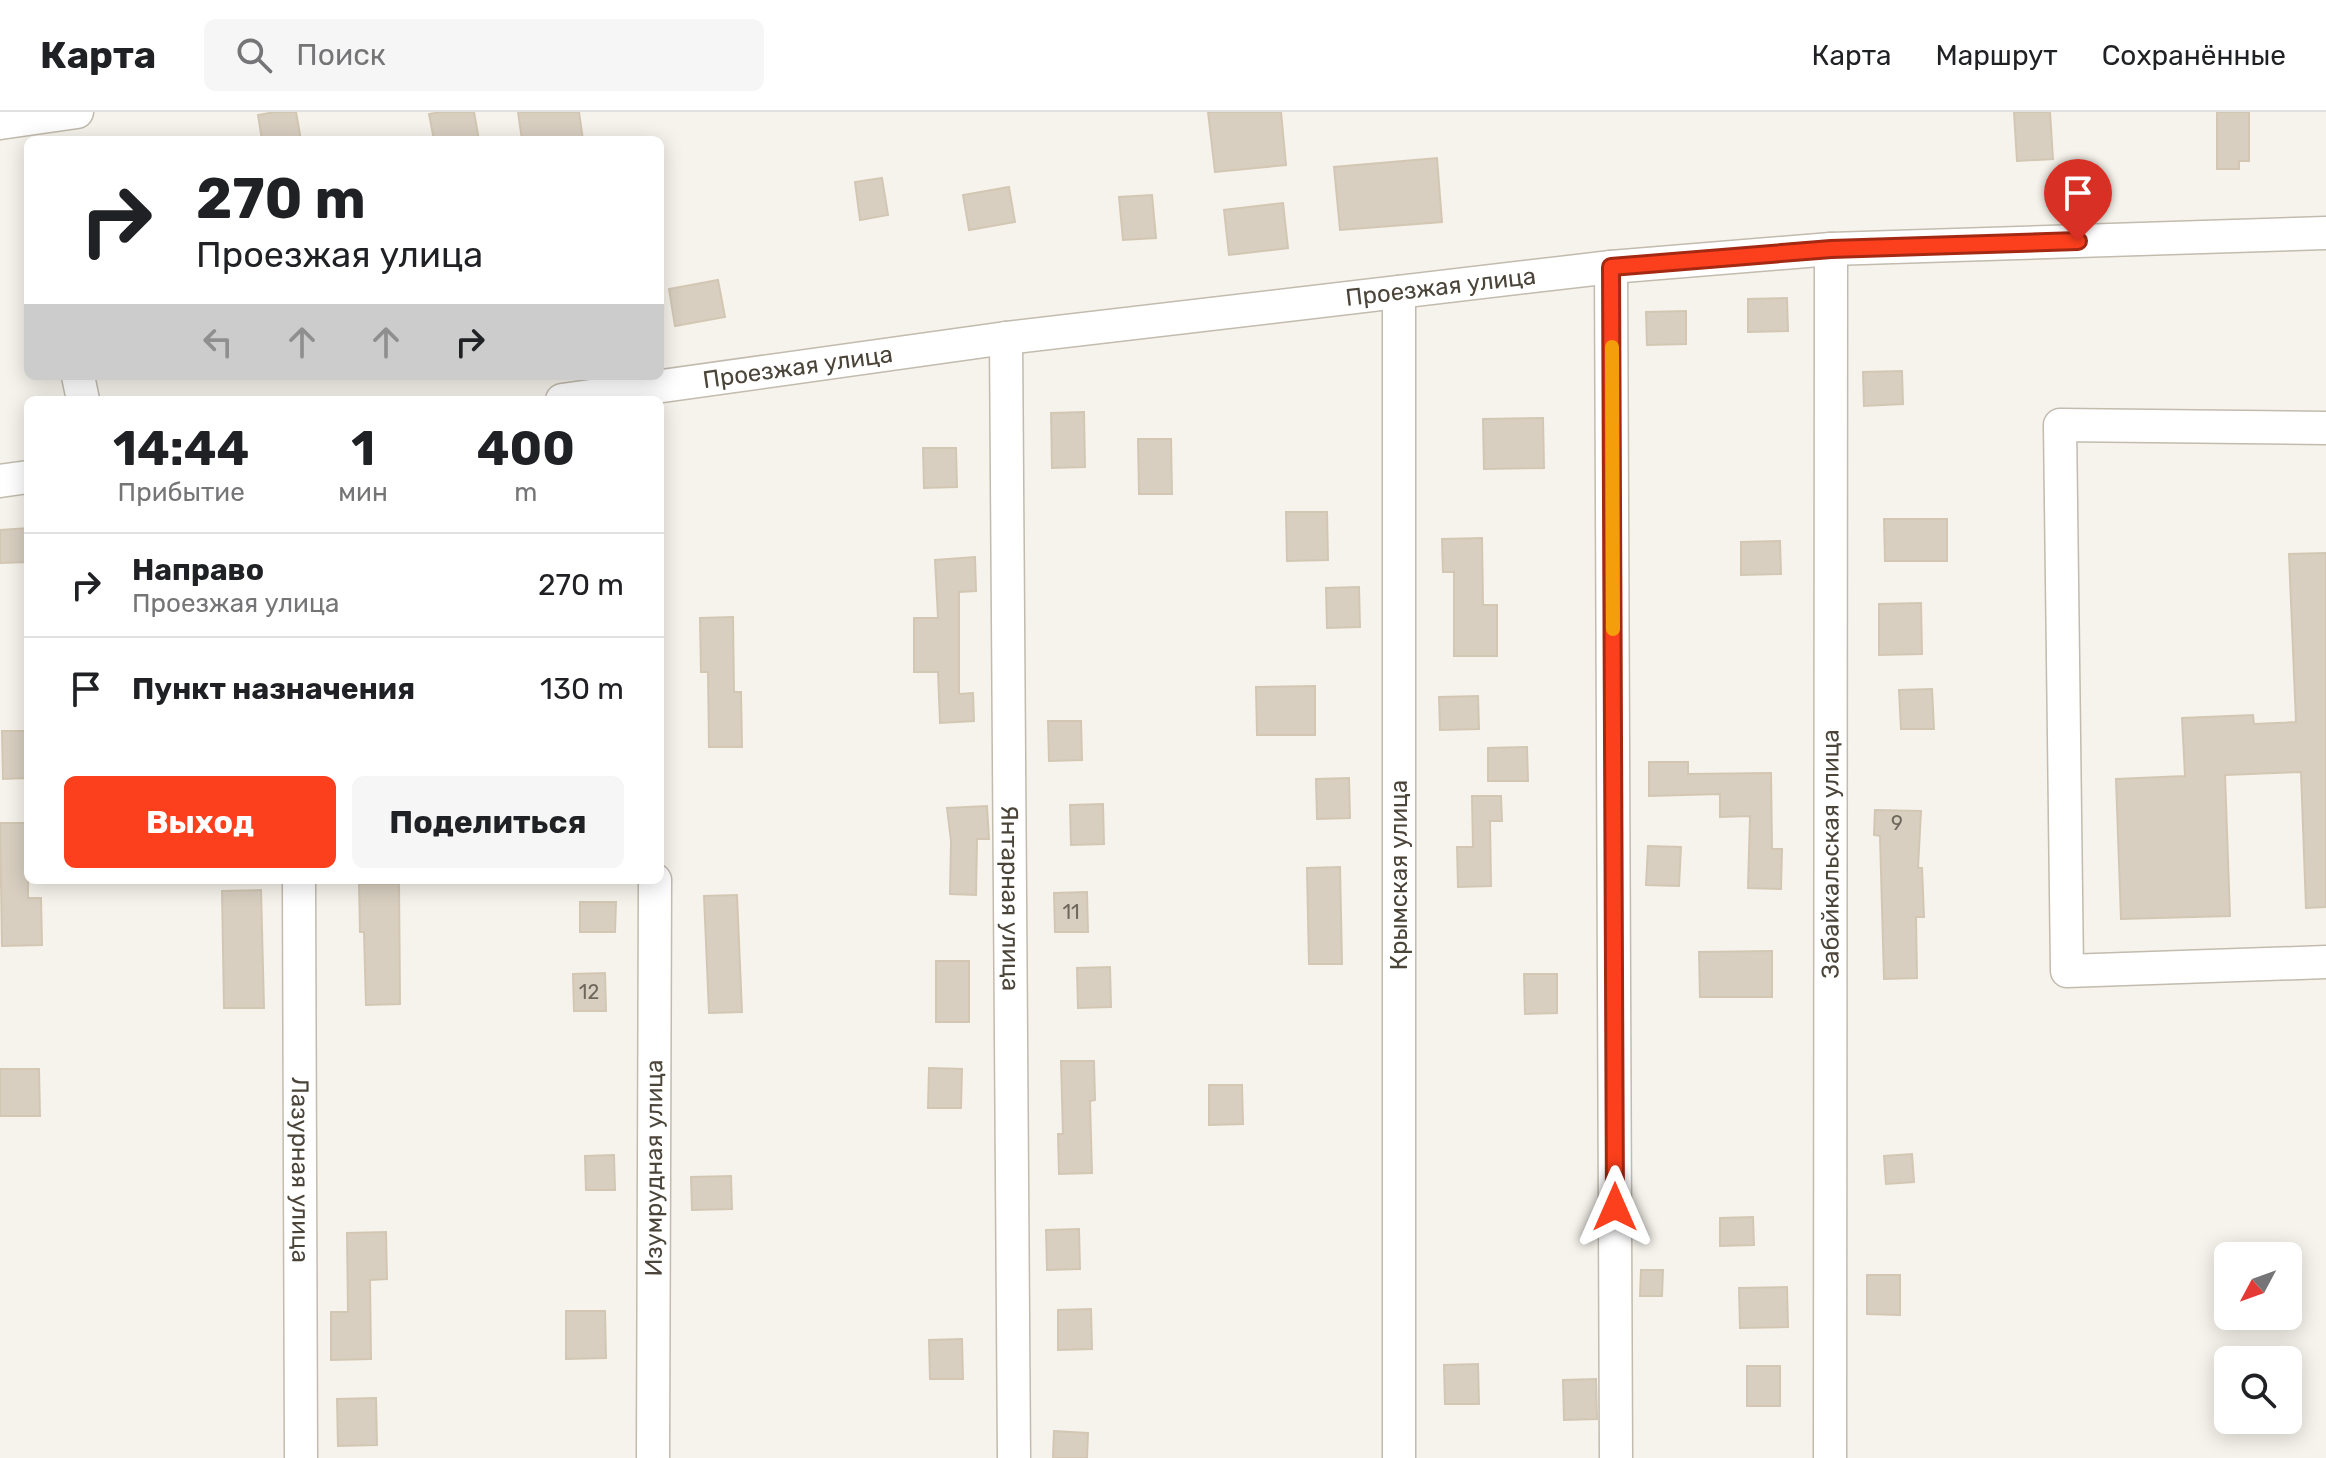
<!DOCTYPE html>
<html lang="ru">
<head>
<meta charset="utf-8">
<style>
	body { margin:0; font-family:Rubik,sans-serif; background:#f6f6f6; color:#202124; height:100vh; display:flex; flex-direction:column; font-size:30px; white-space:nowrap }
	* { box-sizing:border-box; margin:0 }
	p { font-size:26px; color:#757577 }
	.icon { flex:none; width:44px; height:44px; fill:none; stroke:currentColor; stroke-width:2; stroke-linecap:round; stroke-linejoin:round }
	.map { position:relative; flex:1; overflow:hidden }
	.details { position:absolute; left:24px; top:284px; width:640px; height:488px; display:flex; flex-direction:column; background:#fff; border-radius:12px; box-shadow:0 4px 20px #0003 }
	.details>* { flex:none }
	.guide { position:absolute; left:24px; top:24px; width:640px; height:244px; border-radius:12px; box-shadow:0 4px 20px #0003; background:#fff; color:#202124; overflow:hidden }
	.needle { width:52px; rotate:229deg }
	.fabs { position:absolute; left:2214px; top:1130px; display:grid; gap:16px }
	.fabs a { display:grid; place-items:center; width:88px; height:88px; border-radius:12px; background:#fff; box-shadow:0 4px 20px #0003; font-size:40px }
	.pin { position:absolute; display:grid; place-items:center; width:68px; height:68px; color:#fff; margin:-82px -34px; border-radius:50% 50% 50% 0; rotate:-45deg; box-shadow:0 0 8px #0007 }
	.pin .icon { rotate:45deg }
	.me { position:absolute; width:88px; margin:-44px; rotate:0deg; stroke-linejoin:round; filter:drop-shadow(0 0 6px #0008) }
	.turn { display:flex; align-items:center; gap:28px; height:168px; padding:0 40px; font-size:36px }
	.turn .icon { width:104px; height:104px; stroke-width:2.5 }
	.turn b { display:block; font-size:56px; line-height:68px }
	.lanes { display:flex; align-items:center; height:76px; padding:0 40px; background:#0003; justify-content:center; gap:40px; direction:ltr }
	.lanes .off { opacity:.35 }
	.eta { display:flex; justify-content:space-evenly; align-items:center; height:136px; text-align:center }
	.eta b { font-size:48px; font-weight:700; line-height:56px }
	.primary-button { display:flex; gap:16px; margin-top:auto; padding:16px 40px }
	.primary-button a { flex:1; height:92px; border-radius:12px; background:#fc3f1d; color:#fff; font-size:32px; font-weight:700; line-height:92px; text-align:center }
	.primary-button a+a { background:#f6f6f6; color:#202124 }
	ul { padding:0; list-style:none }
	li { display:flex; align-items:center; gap:24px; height:104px; padding:0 40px; border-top:2px solid #e0e0e0 }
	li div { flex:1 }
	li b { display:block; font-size:30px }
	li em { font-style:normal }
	header { display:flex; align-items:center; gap:48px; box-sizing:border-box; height:112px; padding:0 40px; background:#fff; border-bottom:2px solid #e0e0e0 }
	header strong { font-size:38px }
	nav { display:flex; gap:44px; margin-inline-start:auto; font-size:28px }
	.search { width:560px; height:72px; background:#f6f6f6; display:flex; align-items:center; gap:20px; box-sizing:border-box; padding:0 28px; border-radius:12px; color:#757577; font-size:30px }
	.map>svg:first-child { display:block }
	.building { fill:#d8cfc1; stroke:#d3c7b4; stroke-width:2 }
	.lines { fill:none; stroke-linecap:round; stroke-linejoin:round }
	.minor-casing { stroke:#c2bbae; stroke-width:35 }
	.minor { stroke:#fff; stroke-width:32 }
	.route-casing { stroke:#a42913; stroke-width:20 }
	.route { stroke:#fc3f1d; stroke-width:14 }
	.slow { stroke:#f59e0b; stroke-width:14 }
	.labels { text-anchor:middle; stroke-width:6; stroke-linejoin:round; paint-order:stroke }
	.number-label { font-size:20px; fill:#6e675b }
	.street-label { font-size:24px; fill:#4b4439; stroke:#fff }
</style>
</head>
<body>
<header>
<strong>Карта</strong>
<div class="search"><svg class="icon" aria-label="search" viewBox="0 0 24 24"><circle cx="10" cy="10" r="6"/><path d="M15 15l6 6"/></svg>Поиск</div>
<nav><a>Карта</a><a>Маршрут</a><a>Сохранённые</a></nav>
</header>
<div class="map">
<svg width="2326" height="1346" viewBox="0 0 2326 1346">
	<rect width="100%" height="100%" fill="#f6f3ec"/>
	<!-- building -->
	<g class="building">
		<polygon points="275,0 296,0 301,28 262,28 258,3"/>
		<polygon points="441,0 474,0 479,28 434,28 429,2"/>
		<polygon points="518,0 579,0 583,28 522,28"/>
		<polygon points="1208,0 1281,0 1286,53 1215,60"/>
		<polygon points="2014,0 2050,0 2053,47 2017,49"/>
		<polygon points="2217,0 2249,0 2249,49 2239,49 2239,57 2217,57"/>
		<polygon points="1437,46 1442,110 1340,118 1334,55"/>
		<polygon points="882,66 888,103 860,108 855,70"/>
		<polygon points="1009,75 1015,110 969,118 963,83"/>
		<polygon points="1152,83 1156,126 1123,128 1119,85"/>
		<polygon points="1283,91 1288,136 1229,143 1224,98"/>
		<polygon points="718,168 725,205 675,214 669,177"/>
		<polygon points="1787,186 1788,219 1748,220 1748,187"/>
		<polygon points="1686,199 1686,232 1647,233 1646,200"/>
		<polygon points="1902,259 1903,292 1864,294 1863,260"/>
		<polygon points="1084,300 1085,355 1052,356 1051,301"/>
		<polygon points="1543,306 1544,356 1484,357 1483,307"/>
		<polygon points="1138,327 1171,327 1172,382 1139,382"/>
		<polygon points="923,336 956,336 957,375 924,376"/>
		<polygon points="1286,400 1327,400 1328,448 1287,449"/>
		<polygon points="1884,407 1947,407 1947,449 1885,449"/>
		<polygon points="28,416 28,450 0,451 0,418"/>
		<polygon points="1482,426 1483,493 1497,493 1497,544 1454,544 1454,460 1443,460 1442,427"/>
		<polygon points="1780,429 1781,462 1741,463 1741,430"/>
		<polygon points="2326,441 2326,795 2306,796 2301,660 2225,663 2230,804 2121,807 2116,667 2185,664 2182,606 2253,603 2254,612 2296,610 2289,442"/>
		<polygon points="975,445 976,479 959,480 959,582 973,581 974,609 940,611 938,560 914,560 914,506 938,506 935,448"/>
		<polygon points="1359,475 1360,515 1327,516 1326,476"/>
		<polygon points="1921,491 1922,542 1879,543 1879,492"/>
		<polygon points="733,505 734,580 741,580 742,635 709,635 708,560 701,560 700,506"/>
		<polygon points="1315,574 1315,623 1257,623 1256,575"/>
		<polygon points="1932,577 1934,617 1901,617 1899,578"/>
		<polygon points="1478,584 1479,617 1440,618 1439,585"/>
		<polygon points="1048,609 1081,609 1082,648 1049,649"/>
		<polygon points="2,619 28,619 28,666 3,667"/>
		<polygon points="1527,635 1528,669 1488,669 1488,636"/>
		<polygon points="1649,650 1688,650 1688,662 1771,661 1772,737 1782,737 1781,777 1748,776 1750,704 1720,705 1720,682 1649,684"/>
		<polygon points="1349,666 1350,706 1317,707 1316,667"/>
		<polygon points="1472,684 1501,684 1502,709 1490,709 1491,774 1458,775 1457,735 1473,735"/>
		<polygon points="1103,692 1104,732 1071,733 1070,693"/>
		<polygon points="987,694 989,727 977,727 976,783 950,782 951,729 947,696"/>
		<polygon points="1875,698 1921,699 1918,756 1922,756 1924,805 1916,805 1917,866 1884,867 1880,724 1874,723"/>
		<polygon points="0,711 28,711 28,786 41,786 42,833 2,834"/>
		<polygon points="1648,734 1681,735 1679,774 1646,773"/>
		<polygon points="1340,755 1342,852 1309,852 1307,756"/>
		<polygon points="359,772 399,772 400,892 366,893 364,820 360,820"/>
		<polygon points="261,778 264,896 224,896 222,779"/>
		<polygon points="1087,780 1088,820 1055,820 1054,781"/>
		<polygon points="737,783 742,900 709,901 704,784"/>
		<polygon points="580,790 616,790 615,820 580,820"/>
		<polygon points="1772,839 1772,885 1700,885 1699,840"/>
		<rect x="936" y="849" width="33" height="61"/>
		<polygon points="1110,855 1111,895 1078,896 1077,856"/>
		<polygon points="605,861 606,899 574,899 573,862"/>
		<polygon points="1524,862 1557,862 1557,901 1525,902"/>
		<polygon points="1061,949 1094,949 1095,988 1090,989 1092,1061 1059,1062 1058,1022 1063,1022"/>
		<polygon points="929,956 962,957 961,996 928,996"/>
		<polygon points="0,957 39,957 40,1004 0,1004"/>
		<polygon points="1209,973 1242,973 1243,1012 1209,1013"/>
		<polygon points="1912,1042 1914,1070 1886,1072 1884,1044"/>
		<polygon points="614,1043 615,1078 586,1078 585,1044"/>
		<polygon points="731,1064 732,1097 692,1098 691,1065"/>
		<polygon points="1753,1105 1754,1133 1720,1134 1720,1106"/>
		<polygon points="1079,1117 1080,1157 1047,1158 1046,1118"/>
		<polygon points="386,1120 387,1167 370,1168 371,1247 331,1248 331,1200 348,1200 347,1121"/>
		<polygon points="1641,1158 1663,1158 1662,1184 1640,1184"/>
		<polygon points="1867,1163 1900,1163 1900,1203 1867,1202"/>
		<polygon points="1787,1175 1788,1215 1740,1216 1739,1176"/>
		<polygon points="1091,1197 1092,1237 1058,1238 1058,1198"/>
		<polygon points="566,1199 605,1199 606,1246 566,1247"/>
		<polygon points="962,1227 963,1267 930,1267 929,1228"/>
		<polygon points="1478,1252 1479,1292 1445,1292 1444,1253"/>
		<rect x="1747" y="1254" width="33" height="40"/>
		<polygon points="1596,1267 1597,1307 1564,1308 1563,1268"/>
		<polygon points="376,1286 377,1333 338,1334 337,1287"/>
		<polygon points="1054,1319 1088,1321 1087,1346 1053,1346"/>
	</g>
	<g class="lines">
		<defs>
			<g id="minor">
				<polyline points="0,11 77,0"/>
				<polyline points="1611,155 1616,1346"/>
				<polyline points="1399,180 1399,1346"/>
				<path id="s1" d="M1006 226 1014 1346"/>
				<polyline points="78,264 83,288"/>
				<path id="s2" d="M562 288 1006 226 1611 155 1831 137 2326 121"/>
				<polyline points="2326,316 2060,313 2067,859 2326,850"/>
				<polyline points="0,369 28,365"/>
				<path id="s3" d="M299 768 301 1346"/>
				<path id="s4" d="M653 1346 655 768"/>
				<path id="s5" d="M1830 1346 1831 137"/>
			</g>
		</defs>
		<!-- minor casing -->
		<use href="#minor" class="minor-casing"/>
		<!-- minor -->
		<use href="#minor" class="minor"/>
	</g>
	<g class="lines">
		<defs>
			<polyline id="route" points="1615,1095 1611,155 1831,137 2078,129"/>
		</defs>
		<!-- route casing -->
		<use href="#route" class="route-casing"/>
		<!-- route -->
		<use href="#route" class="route"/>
		<!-- slow -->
		<polyline class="slow" points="1612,235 1613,517"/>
	</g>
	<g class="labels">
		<!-- number labels -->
		<g class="number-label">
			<text x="1897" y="718">9</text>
			<text x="1071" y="807">11</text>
			<text x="589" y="887">12</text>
		</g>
		<!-- street labels -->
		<g class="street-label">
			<text dy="8" stroke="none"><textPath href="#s2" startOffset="886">Проезжая улица</textPath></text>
			<text dy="8" stroke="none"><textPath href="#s2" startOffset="238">Проезжая улица</textPath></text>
			<text dy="8" stroke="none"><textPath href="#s5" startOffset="604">Забайкальская улица</textPath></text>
			<text transform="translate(1399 763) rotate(-90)" y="8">Крымская улица</text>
			<text dy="8" stroke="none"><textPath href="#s1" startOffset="560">Янтарная улица</textPath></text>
			<text dy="8" stroke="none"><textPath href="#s3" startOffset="290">Лазурная улица</textPath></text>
			<text dy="8" stroke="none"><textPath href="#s4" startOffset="290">Изумрудная улица</textPath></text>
		</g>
	</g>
</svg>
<div class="fabs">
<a><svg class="needle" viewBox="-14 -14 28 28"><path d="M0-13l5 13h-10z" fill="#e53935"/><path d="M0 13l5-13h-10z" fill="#757577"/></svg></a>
<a><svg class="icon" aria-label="search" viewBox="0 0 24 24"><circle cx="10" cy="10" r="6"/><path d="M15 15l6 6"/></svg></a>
</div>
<div class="pin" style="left:2078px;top:129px;background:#d93025"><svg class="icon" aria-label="arrive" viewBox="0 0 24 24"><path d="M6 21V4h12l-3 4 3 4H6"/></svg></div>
<svg class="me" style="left:1615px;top:1095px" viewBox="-20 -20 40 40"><path d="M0-17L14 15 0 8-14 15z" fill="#fc3f1d" stroke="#fff" stroke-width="4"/></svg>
<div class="guide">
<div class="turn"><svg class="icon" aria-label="right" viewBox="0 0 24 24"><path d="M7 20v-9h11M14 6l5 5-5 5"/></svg><div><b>270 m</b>Проезжая улица</div></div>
<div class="lanes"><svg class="icon off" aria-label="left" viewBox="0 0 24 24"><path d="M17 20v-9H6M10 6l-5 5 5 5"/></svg><svg class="icon off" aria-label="ahead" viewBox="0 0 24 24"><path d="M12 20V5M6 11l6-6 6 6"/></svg><svg class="icon off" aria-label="ahead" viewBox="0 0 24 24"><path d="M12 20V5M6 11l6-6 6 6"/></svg><svg class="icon" aria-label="right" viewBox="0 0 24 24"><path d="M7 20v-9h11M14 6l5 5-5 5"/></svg></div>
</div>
<section class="details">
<div class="eta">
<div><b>14:44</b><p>Прибытие</p></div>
<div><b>1</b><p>мин</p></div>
<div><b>400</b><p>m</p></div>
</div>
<ul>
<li><svg class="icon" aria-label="right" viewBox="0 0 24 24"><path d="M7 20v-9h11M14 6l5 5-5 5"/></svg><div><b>Направо</b><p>Проезжая улица</p></div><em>270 m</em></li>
<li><svg class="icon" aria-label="arrive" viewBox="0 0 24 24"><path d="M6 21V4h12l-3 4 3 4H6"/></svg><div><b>Пункт назначения</b></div><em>130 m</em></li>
</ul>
<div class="primary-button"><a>Выход</a><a>Поделиться</a></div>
</section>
</div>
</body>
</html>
